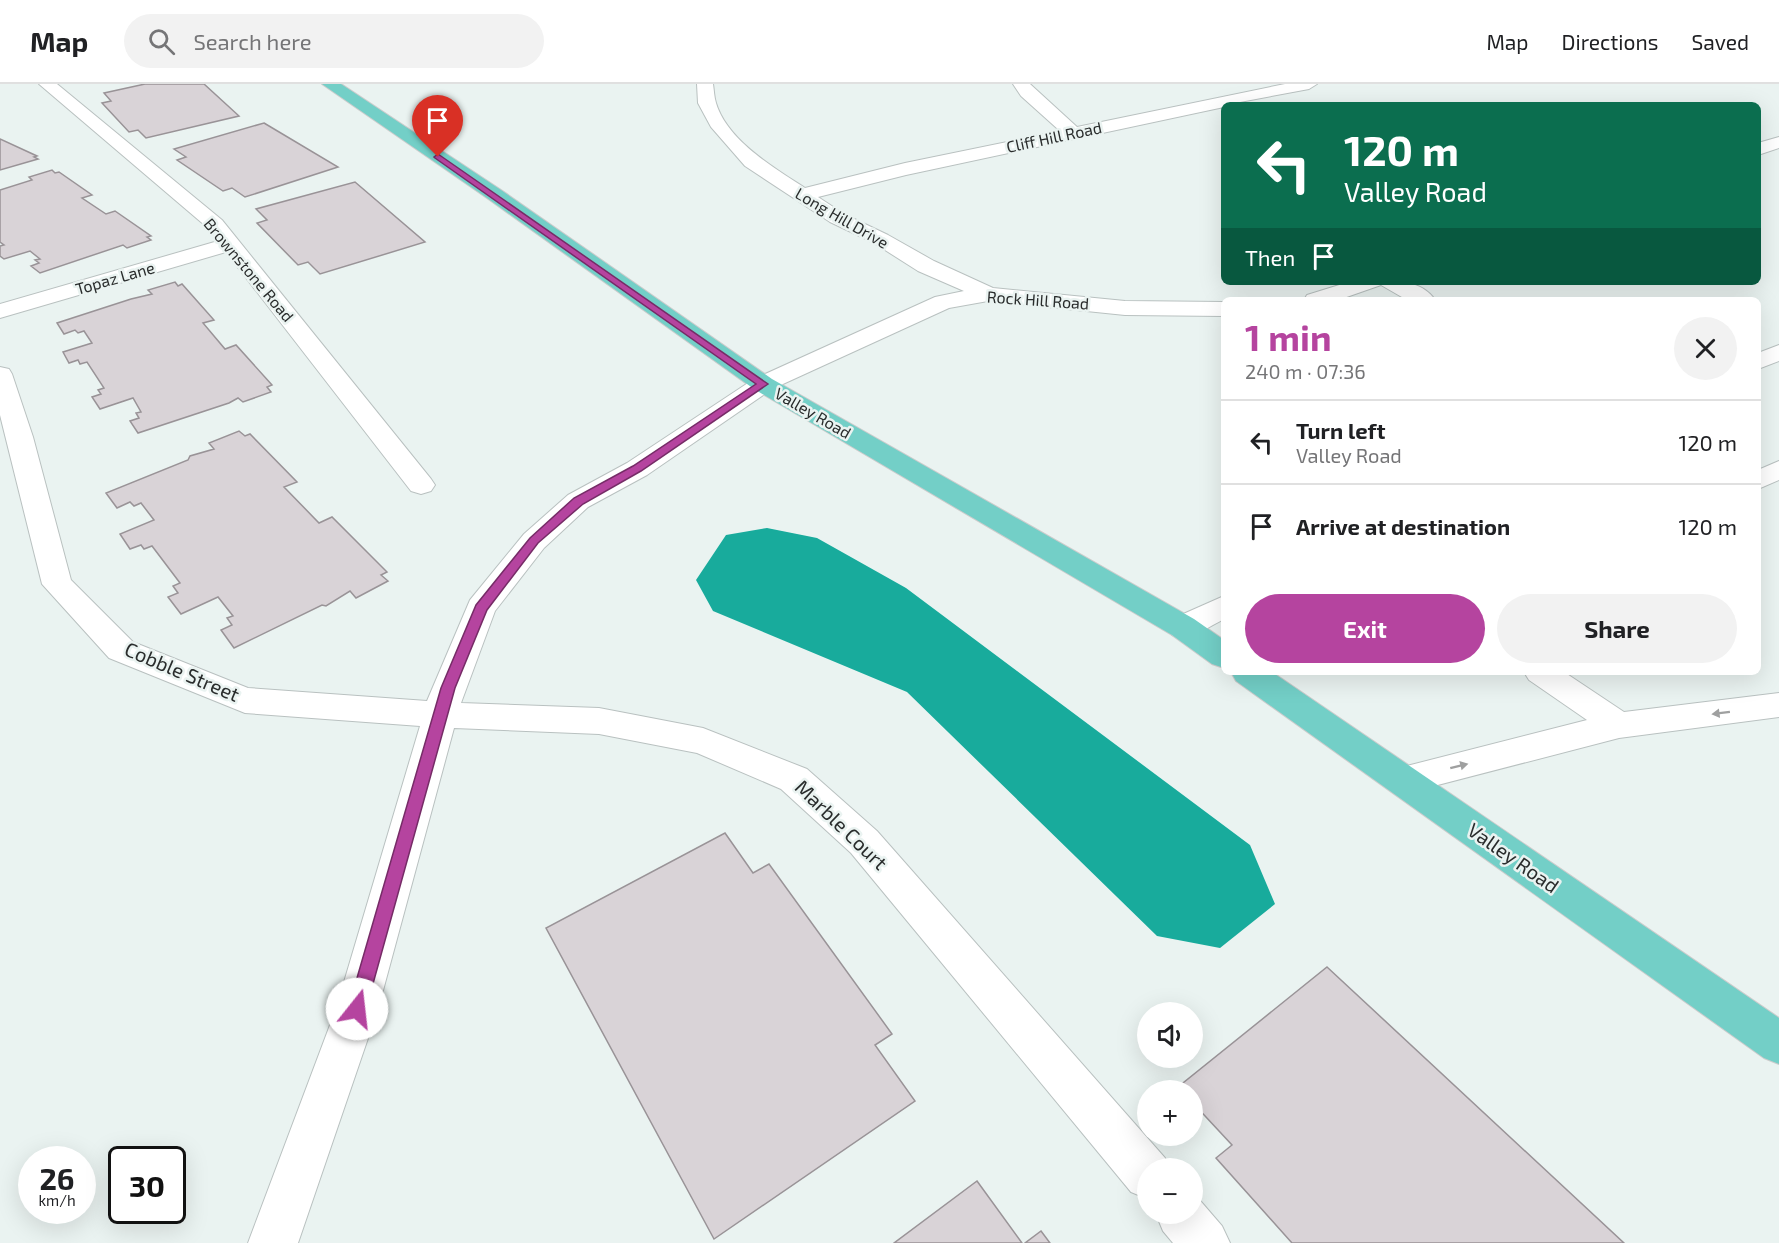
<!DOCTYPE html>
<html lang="en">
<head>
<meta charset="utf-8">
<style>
	body { margin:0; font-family:"Exo 2",sans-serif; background:#f2f2f2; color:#202124; height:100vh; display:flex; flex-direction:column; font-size:22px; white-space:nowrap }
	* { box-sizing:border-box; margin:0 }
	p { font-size:20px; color:#757577 }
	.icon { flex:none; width:33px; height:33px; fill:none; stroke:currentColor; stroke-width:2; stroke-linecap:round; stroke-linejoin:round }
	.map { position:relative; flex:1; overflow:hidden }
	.sheet { position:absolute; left:1221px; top:213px; width:540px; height:378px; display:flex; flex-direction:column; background:#fff; border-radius:9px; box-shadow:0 6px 24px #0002 }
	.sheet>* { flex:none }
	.banner { position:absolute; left:1221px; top:18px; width:540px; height:183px; border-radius:9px; box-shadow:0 6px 24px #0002; background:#0b6e4f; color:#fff; overflow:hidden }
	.buttons { position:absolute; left:1137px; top:918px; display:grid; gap:12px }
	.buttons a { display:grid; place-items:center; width:66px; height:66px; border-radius:50%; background:#fff; box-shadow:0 6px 24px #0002; font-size:30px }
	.speed { position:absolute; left:18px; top:1062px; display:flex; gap:12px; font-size:30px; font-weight:700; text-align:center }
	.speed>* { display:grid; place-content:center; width:78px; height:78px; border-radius:50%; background:#fff; box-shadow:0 6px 24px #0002; line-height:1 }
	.speed small { font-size:15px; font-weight:400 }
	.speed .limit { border:3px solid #111; border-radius:9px; background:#fff; color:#111 }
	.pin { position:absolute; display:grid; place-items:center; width:51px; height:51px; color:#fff; margin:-62px -26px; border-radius:50% 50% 50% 0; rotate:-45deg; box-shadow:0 0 6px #0007 }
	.pin .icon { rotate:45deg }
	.me { position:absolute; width:66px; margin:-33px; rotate:16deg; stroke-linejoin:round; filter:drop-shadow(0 0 4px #0008) }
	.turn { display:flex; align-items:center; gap:21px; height:126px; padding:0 24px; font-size:27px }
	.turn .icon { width:78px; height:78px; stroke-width:2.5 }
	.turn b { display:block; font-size:42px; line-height:51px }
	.then { display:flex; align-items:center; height:57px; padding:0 24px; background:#0003; gap:12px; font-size:22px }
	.round { display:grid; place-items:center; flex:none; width:63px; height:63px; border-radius:32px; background:#f2f2f2 }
	.headline { display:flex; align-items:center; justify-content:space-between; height:102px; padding:0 24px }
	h1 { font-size:36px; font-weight:700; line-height:45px; color:#b5449f }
	.action { display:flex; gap:12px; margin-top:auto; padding:12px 24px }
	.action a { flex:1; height:69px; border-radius:36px; background:#b5449f; color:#fff; font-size:24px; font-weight:700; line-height:69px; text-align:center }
	.action a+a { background:#f2f2f2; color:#202124 }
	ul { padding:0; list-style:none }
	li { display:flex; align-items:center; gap:18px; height:84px; padding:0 24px; border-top:2px solid #e0e0e0 }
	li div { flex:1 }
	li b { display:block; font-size:22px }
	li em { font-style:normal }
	header { display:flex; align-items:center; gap:36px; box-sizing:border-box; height:84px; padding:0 30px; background:#fff; border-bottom:2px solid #e0e0e0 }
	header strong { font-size:28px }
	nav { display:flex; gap:33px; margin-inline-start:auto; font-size:21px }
	.search { width:420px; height:54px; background:#f2f2f2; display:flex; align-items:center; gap:15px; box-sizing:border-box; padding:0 21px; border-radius:33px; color:#757577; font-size:22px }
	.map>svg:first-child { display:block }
	.water { fill:#18ab9c }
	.building { fill:#d9d3d7; stroke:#999397; stroke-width:1.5 }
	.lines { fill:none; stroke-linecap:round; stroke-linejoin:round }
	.lane-casing { stroke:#b9c1c0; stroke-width:2 }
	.street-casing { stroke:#b9c1c0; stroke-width:2 }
	.primary-casing { stroke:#ccc; stroke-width:2 }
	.lane { fill:#fff; fill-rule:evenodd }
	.street { fill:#fff; fill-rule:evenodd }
	.primary { fill:#73cfc7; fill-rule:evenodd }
	.oneway { fill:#9fa0a0 }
	.route { fill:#b5449f; stroke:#762c67; stroke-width:1.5 }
	.labels { text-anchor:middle; stroke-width:5; stroke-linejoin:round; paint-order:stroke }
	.far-street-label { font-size:16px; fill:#292c2c; stroke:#eaf3f1 }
	.street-label { font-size:20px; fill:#292c2c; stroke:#eaf3f1 }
</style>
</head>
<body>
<header>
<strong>Map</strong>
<div class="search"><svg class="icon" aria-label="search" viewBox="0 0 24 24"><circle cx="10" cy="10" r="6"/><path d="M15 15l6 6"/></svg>Search here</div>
<nav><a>Map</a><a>Directions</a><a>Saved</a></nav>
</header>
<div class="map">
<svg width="1779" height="1159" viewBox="0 0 1779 1159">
	<rect width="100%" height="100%" fill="#eaf3f1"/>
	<!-- water -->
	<polygon class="water" points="767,444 817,454 906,504 1250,761 1275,820 1220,864 1157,852 907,608 713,527 696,496 726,451"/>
	<!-- building -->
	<g class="building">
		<polygon points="145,0 204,0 239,32 146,54 138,46 129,48 102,19 111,17 104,9"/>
		<polygon points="264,39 338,83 245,113 232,104 223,107 177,76 186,73 174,65"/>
		<polygon points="0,55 37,72 34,73 38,75 0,86"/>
		<polygon points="52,86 55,89 59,88 92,111 82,114 106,130 115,127 151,152 147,153 151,156 127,164 123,161 40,189 31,182 39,179 35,176 40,175 30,167 4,175 0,172 0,162 4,161 0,158 0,106 32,96 29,93"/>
		<polygon points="355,98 425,158 320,190 308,178 298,181 257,139 267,136 256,125"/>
		<polygon points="175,198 178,202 182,200 214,236 203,239 225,265 236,261 272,301 267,303 271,308 243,318 238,314 229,319 138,349 130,337 139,334 136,329 141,328 133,314 100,325 92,313 101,310 98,306 104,304 87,278 80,280 78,276 69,279 63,268 92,259 84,247 78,249 75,246 64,250 57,239 131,215 152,210 148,206"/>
		<polygon points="239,347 245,352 250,350 297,398 284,403 319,439 332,433 387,488 381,491 388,497 356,514 350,507 326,522 322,521 234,564 221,546 232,541 227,534 233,532 218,513 181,530 168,513 178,509 173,502 180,499 152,462 144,465 141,461 130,465 120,450 154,436 141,419 134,422 130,418 117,424 106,409 188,376 190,372 214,365 209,359"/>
		<polygon points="725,749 753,789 769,780 892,950 875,961 915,1017 714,1155 546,844"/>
		<polygon points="1327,883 1624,1159 1292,1159 1216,1074 1232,1061 1192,1018 1192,1006 1182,1006 1178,1003"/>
		<polygon points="977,1097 1022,1159 894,1159"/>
		<polygon points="1041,1147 1050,1159 1025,1159"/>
	</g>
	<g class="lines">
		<defs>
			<g id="lane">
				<polygon points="1779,261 1779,277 1758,285 1758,269"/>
				<polygon points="1779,377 1779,396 1758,405 1758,386"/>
				<path d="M1224 512V535C1207 544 1191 556 1172 551L1168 543 1172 535Z"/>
				<polygon points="1524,588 1564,588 1624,628 1779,609 1779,633 1619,654 1403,710 1391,706 1386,696 1391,686 1587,636 1529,596"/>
			</g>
			<g id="street">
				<polygon points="39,0 57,0 222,136 431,395 435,401 431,407 421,410 411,407 226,168 0,234 0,220 218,157 208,144"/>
				<path d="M697 0H713C714 6 714 13 716 19 727 56 774 84 805 104L905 79 1060 47 1021 12 1013 0H1030L1077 43 1285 0H1317L1309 5 1224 21V23L906 91 818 113 844 130 888 151 934 177 993 204 1125 217 1224 218V232L1125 231 988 217 949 224 772 305 647 391 588 423 544 464 495 527 461 619 599 624 703 644 807 685 877 747 1165 1074 1169 1084H1148V1115L1131 1108 851 769 781 705 697 669 599 650 454 644 378 925 298 1159H248L336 925 420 642 245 629 109 574 42 500 0 331V283L9 285 12 290 33 353 71 496 133 558 248 604 427 617 470 516 524 450 568 411 627 379 754 295 935 213 964 207 918 187 874 159 830 138 745 82 711 43 698 19Z"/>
				<polygon points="1779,53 1779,64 1758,71 1758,59"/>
				<path d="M1349 198C1376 198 1418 190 1435 216H1407L1381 201 1338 216H1304L1307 211Z"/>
				<polygon points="1192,1111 1197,1113 1222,1142 1230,1159 1173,1159 1163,1147 1156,1130 1192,1130"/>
			</g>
			<g id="primary">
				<polygon points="322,0 341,0 501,106 772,295 1194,535 1224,556 1224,584 1212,580 1172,551 754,305 487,114"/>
				<polygon points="1231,588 1272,588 1779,934 1779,980 1764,974 1236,597"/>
			</g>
		</defs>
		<!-- lane casing -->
		<use href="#lane" class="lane-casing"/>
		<!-- street casing -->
		<use href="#street" class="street-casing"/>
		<!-- primary casing -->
		<use href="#primary" class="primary-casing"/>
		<!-- lane -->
		<use href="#lane" class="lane"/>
		<!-- street -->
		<use href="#street" class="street"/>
		<!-- primary -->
		<use href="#primary" class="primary"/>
	</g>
	<!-- one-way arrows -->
	<defs><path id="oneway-solid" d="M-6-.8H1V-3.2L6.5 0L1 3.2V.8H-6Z" transform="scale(1.5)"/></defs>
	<g class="oneway">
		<use href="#oneway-solid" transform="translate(1721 629) rotate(173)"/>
		<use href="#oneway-solid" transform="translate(1459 682) rotate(-14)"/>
	</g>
	<!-- route -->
	<polygon class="route" points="438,70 768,300 641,387 583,420 538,459 487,526 455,604 366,925 363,931 357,933 350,931 348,925 441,604 476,521 530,454 574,414 633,382 756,300 435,74 434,73"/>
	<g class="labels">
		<!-- far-street labels -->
		<g class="far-street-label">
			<text transform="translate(1054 53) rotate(-12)" y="6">Cliff Hill Road</text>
			<text transform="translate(842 134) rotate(30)" y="6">Long Hill Drive</text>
			<text transform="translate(249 186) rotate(50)" y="6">Brownstone Road</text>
			<text transform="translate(115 194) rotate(-16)" y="6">Topaz Lane</text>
			<text transform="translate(1038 216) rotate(4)" y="6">Rock Hill Road</text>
			<text transform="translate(813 329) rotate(30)" y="6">Valley Road</text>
		</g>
		<!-- street labels -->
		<g class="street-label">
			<text transform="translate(182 588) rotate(23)" y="7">Cobble Street</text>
			<text transform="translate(841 741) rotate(44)" y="7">Marble Court</text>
			<text transform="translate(1513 774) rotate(35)" y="7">Valley Road</text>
		</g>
	</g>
</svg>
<div class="buttons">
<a><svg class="icon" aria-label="sound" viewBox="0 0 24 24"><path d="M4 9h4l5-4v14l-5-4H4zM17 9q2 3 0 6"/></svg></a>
<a>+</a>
<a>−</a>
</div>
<div class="speed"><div>26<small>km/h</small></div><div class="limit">30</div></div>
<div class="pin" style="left:438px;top:73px;background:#d93025"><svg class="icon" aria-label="arrive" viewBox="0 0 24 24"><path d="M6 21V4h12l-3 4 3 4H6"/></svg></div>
<svg class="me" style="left:357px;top:925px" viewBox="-20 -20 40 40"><circle r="19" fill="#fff"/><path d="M0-13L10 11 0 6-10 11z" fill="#b5449f"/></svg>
<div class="banner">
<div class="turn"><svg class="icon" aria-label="left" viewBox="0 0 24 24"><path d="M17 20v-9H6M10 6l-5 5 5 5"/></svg><div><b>120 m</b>Valley Road</div></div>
<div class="then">Then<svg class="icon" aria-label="arrive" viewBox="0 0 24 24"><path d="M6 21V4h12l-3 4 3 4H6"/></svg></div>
</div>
<section class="sheet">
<div class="headline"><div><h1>1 min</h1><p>240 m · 07:36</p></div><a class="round"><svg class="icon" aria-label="close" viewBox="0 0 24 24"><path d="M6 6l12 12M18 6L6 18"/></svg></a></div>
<ul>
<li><svg class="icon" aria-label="left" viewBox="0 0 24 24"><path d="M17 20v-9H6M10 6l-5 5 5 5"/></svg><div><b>Turn left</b><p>Valley Road</p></div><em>120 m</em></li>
<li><svg class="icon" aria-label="arrive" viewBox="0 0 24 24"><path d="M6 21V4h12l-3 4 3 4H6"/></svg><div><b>Arrive at destination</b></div><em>120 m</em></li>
</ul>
<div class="action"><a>Exit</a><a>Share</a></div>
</section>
</div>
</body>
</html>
